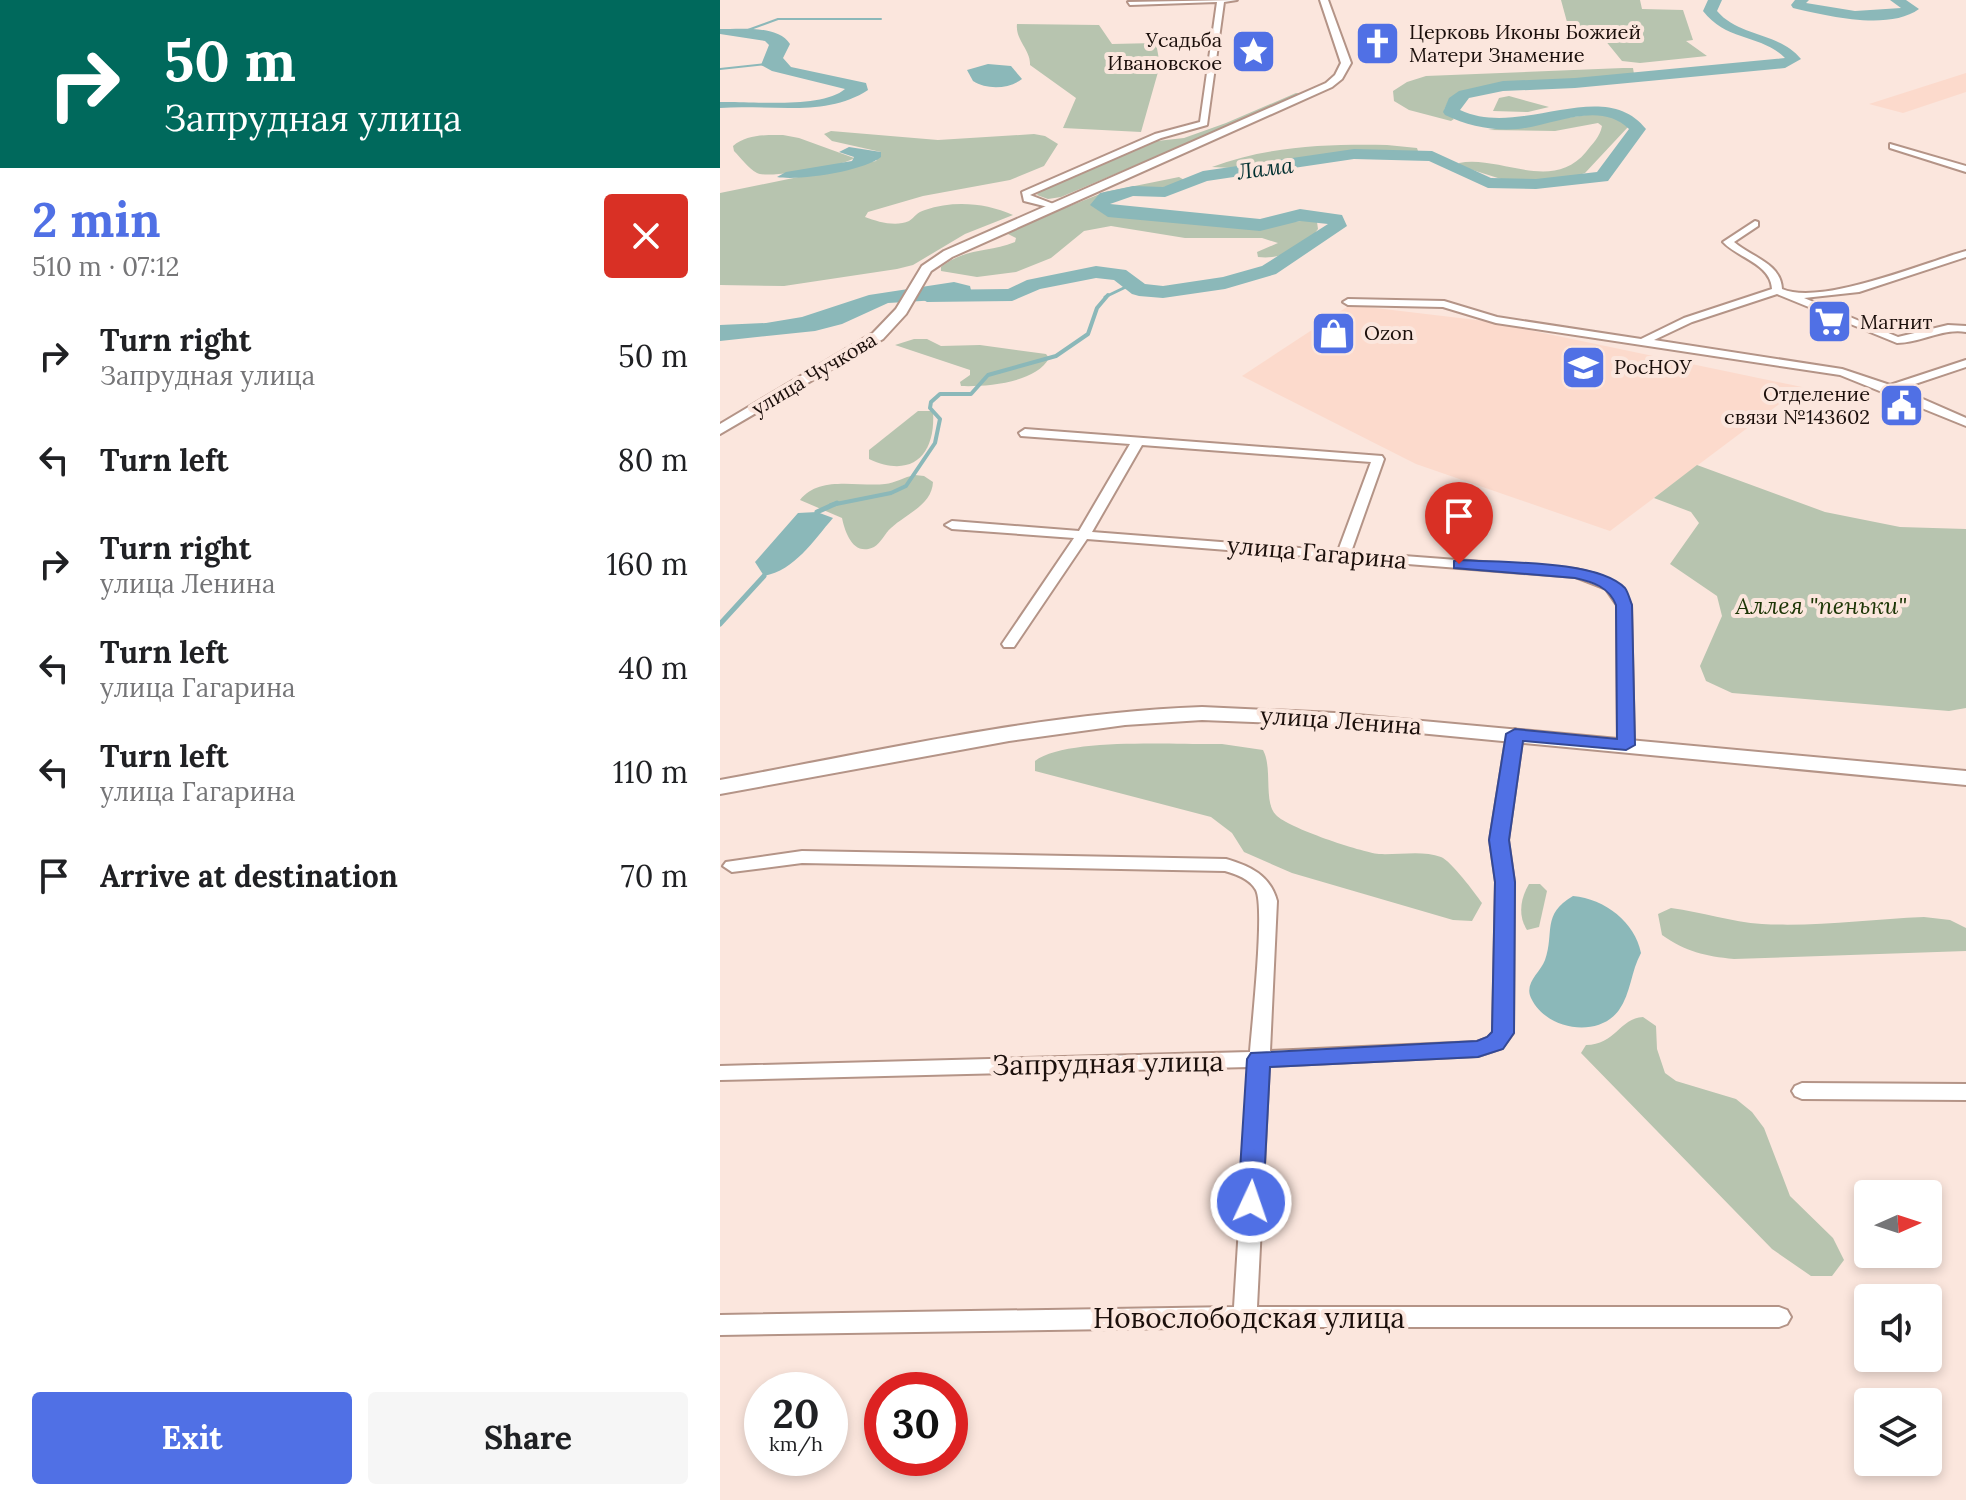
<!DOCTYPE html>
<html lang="en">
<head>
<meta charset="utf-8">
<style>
	body { margin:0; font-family:Lora,serif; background:#f6f6f6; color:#202124; height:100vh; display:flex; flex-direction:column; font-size:30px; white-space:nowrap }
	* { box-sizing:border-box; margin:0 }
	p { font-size:26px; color:#757577 }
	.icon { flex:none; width:44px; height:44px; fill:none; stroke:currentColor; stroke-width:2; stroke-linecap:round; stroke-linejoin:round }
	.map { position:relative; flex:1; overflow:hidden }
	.details { display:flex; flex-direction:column; background:#fff; width:720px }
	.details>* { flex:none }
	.top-card { background:#00695c; color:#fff; overflow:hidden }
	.needle { width:52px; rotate:87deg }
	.tools { position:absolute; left:1134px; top:1180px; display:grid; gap:16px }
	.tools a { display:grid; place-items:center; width:88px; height:88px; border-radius:8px; background:#fff; box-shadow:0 4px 12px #0003; font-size:40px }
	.speed { position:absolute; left:24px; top:1372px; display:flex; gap:16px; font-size:40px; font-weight:700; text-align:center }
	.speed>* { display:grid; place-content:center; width:104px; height:104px; border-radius:50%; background:#fff; box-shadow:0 4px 12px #0003; line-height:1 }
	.speed small { font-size:20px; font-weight:400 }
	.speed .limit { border:12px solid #d22; background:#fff; color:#111 }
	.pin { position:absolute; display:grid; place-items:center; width:68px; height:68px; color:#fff; margin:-82px -34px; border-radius:50% 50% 50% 0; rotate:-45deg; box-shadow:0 0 8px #0007 }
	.pin .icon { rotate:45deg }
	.me { position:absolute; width:88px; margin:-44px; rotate:3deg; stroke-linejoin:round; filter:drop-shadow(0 0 6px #0008) }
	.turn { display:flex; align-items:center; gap:28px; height:168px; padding:0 32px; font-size:36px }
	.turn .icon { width:104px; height:104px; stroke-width:2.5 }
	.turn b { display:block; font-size:56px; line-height:68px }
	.round { display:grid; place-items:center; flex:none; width:84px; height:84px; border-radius:8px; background:#f6f6f6 }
	.headline { display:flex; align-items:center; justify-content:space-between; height:136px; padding:0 32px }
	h1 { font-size:48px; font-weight:700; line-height:60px; color:#5070e5 }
	.primary-button { display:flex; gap:16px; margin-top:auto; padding:16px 32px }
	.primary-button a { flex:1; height:92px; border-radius:8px; background:#5070e5; color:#fff; font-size:32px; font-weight:700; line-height:92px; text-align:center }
	.primary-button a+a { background:#f6f6f6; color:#202124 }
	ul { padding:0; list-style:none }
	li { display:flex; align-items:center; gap:24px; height:104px; padding:0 32px }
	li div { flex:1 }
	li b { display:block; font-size:30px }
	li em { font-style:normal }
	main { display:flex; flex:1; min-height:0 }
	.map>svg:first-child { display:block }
	.built { fill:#fcdacc }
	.green { fill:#b7c4af }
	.water { fill:#8bb8b9 }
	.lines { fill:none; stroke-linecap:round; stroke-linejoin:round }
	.stream-far3 { stroke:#8bb8b9; stroke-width:2 }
	.stream-far2 { stroke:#8bb8b9; stroke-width:3 }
	.stream-far1 { stroke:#8bb8b9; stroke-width:4 }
	.stream { stroke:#8bb8b9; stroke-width:5 }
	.river { fill:#8bb8b9; fill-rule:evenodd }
	.minor-casing { stroke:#b49487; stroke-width:4 }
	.tertiary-casing { stroke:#b49487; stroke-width:4 }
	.secondary-casing { stroke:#b49487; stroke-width:4 }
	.minor { fill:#fff; fill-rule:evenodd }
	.tertiary { fill:#fff; fill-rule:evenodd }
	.secondary { fill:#fff; fill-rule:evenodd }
	.route { fill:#5070e5; stroke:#344995; stroke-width:2 }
	.labels { text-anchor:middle; stroke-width:8; stroke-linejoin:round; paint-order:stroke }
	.far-poi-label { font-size:20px; fill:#1b0f0b; stroke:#fbe6dd; text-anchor:start }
	.far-street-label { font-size:20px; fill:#1b0f0b; stroke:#fbe6dd }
	.far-water-label { font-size:22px; font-style:italic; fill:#013031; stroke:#fbe6dd }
	.street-label { font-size:24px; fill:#1b0f0b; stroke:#fbe6dd }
	.park-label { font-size:24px; font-style:italic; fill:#1c3505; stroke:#fbe6dd }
	.near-street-label { font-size:28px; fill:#1b0f0b; stroke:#fbe6dd }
</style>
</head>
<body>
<main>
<section class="details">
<div class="top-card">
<div class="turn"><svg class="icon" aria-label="right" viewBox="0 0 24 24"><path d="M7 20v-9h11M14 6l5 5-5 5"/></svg><div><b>50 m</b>Запрудная улица</div></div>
</div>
<div class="headline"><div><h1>2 min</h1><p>510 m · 07:12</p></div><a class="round" style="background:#d93025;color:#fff"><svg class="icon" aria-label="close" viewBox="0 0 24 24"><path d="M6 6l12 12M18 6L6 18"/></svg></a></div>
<ul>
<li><svg class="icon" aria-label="right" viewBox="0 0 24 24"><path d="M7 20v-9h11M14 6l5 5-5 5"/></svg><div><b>Turn right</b><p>Запрудная улица</p></div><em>50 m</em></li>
<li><svg class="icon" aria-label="left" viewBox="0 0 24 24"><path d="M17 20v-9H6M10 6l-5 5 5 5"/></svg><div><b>Turn left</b></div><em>80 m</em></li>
<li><svg class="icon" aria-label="right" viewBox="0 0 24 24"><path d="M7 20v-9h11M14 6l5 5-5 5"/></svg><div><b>Turn right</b><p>улица Ленина</p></div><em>160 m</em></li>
<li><svg class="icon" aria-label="left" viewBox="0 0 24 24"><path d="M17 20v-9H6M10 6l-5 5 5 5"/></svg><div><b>Turn left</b><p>улица Гагарина</p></div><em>40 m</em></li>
<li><svg class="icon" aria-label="left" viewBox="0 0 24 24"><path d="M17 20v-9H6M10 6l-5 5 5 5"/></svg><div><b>Turn left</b><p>улица Гагарина</p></div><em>110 m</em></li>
<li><svg class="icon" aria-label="arrive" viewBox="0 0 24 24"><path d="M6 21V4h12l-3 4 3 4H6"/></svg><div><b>Arrive at destination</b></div><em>70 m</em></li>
</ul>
<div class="primary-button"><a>Exit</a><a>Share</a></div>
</section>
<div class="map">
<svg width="1246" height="1500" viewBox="0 0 1246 1500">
	<rect width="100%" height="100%" fill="#fbe6dd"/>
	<!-- built -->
	<g class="built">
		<polygon points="1246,73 1246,92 1183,113 1149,104"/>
		<polygon points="630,305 765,321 1082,387 890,531 696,464 522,376"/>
	</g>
	<!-- green -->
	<g class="green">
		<polygon points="841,0 920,0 922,9 963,10 973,40 966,41 987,56 920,63 902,61 880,34 850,33"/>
		<path d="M297 24 379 25 392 44 436 43 440 65 421 132 343 128 356 98 310 65C311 50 295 40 297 24Z"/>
		<polygon points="903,68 913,68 914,74 747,90 729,100 724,110 734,119 731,121 689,110 674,101 673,91 687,82 706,76"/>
		<polygon points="576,93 583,94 341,197 328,199 317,195 322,188 437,141 464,138 506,123"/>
		<polygon points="789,96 829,107 808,112 773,111 779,98"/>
		<path d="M879 113 893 115 908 127 865 173 847 179H781L740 166 739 163C780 155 832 193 866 152 872 144 880 137 882 126L878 123 835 131 768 130Z"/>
		<path d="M111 131 218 140 314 134 325 136 338 144 324 166 290 180 203 196 148 212 145 217C158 222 176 227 189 221 195 217 197 212 205 210 234 200 266 203 293 215L245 234 193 265 177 269 64 286 0 285V193L156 161 161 152 112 141 104 134Z"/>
		<path d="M63 135 79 138 134 158C125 166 48 179 37 173 28 168 21 158 14 151L13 146C27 134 46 135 63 135Z"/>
		<path d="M667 145 697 148 698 151H641L512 168 492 167C547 146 608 144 667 145Z"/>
		<path d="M459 177 466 181C437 193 404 185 377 200L376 208 395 214 517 227 591 220 597 222 598 229C584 248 562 260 538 257L537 252 558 243 542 238H465L391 226 364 231 331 258 296 272 257 277 221 271V267C247 247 267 253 295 242L296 238 284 232 385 192Z"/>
		<path d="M194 339H207L221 346 260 345 326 354 329 358C316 383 266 387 241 386L240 382 250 375V370L175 345Z"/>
		<path d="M198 411H213C216 455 192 479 149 459V450Z"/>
		<polygon points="977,465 1105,512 1180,527 1246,529 1246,708 1229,711 1012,693 986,681 980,666 1002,616 997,596 950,564 979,523 971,512 934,498"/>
		<path d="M195 475 204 476 213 482C212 505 186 514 171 528 165 533 161 543 154 547 133 557 125 532 122 518L80 500C99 475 138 487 165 484 175 483 184 477 195 475Z"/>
		<path d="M502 744 543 750C553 768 543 802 556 815 568 828 641 852 659 854 679 855 703 850 721 857 731 861 755 893 762 903L752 921 733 920 572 873 524 852 512 833 491 817 315 771V761C346 737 459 745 502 744Z"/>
		<path d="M809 884H820L827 891 819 927 807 930C798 916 800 899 809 884Z"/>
		<path d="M951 908C982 912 1011 922 1042 924 1096 927 1151 919 1204 917L1230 920 1246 928V951L1014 959C985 956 966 952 942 935L938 914Z"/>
		<path d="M923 1017 936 1026 937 1049 945 1073 956 1081 1016 1099 1032 1112 1044 1128 1070 1196 1113 1238 1124 1260 1112 1276H1091L1052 1249 861 1053 866 1045C895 1045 900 1018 923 1017Z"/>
	</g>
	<!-- water -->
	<g class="water">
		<path d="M0 29C20 29 58 25 70 44L63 58 71 67 146 83 148 90C106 118 48 104 0 108V102C31 101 102 109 125 89L52 71 41 65 49 45 45 41 0 34Z"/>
		<path d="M268 64 291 66 302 79C289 89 267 90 253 81L247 70Z"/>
		<path d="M129 147 161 152V157C144 171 79 181 57 177L66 172 132 161 134 157 119 152Z"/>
		<polygon points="234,282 250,286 251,290 235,299 168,303 122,324 95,331 0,341 0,325 46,323 82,317 149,295"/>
		<path d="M97 512 113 518C93 541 75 570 44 576L35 562 78 513Z"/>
		<path d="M853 896C885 899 915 922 921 953 911 971 911 993 899 1010 878 1039 826 1030 811 998 804 983 820 973 825 960 835 932 821 915 853 896Z"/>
	</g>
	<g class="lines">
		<!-- stream-far3 -->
		<g class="stream-far3">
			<polyline points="25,31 58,19 161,19"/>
			<polyline points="0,69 47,64"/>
		</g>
		<!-- stream-far2 -->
		<polyline class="stream-far2" points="385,297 412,284"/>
		<!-- stream-far1 -->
		<polyline class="stream-far1" points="111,505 171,493 186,486 215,443 220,419 210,408 211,402 220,394 251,394 268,375 336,356 368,334 377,308 388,295"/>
		<!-- stream -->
		<g class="stream">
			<polyline points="97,512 117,503"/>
			<polyline points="0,624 44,576"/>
		</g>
		<!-- river -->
		<g class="river">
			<path d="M988 0H1002L997 11C1019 37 1059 32 1081 59L1065 68 855 88 783 91 749 98 740 110C801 139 883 75 926 129L888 181 816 189 768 188 709 161 634 159 487 181 445 197 413 196 390 204 540 219 580 209 622 215 627 226 556 274 505 289 443 298 419 296 412 294 394 280 376 278 320 289 292 301 207 302 197 296 207 290 288 289 307 280 376 266 406 270 425 284 443 286 503 277 542 266 608 224 580 221 540 231 388 217 370 205 380 193 413 186 443 187 483 171 634 149 712 151 771 178 816 179 877 172 909 129C880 100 834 125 798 129 772 131 748 126 725 115L723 112 729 98 739 91 783 81 855 78 1065 58C1041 34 1007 42 983 11Z"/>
			<path d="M1075 0H1089L1086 3 1135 11 1181 8 1170 0H1186L1199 9C1169 31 1107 16 1073 8L1071 5Z"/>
		</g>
		<defs>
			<g id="minor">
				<polygon points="517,0 504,2 487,125 441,138 310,195 336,205 336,209 304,201 302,192 435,134 480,122 497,2 410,5 408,2"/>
				<polygon points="1170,144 1246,166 1246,172 1170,148"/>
				<path d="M1035 221 1038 222V226L1014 242C1031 257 1061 263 1062 289 1102 306 1203 263 1246 251V257L1139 292 1084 298 1178 337 1228 325 1246 326V332C1222 328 1201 343 1177 343L1057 294 972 322 934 340 1122 369 1170 385 1246 360V367L1180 389 1246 418V426L1120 375 776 323 723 307 628 305 623 302 628 299 724 301 777 317 921 339 964 318 1052 289C1051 264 1018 258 1003 242Z"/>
				<path d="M305 429 662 456 664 459 631 552 855 569C881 574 899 580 911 605L914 745 906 750 898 745 897 605 886 589 855 577 367 539 294 647H284L282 644 354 538 232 529 225 525 232 521 359 531 410 444 301 436 299 433ZM422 445 651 462 618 551 372 532Z"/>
				<path d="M795 729 803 734 788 840 794 882 793 1033 782 1048 758 1056 549 1066 537 1307H1059L1067 1310 1071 1317 1067 1324 1059 1327H525L0 1335V1315L514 1307 529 1067 0 1080V1066L530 1052C532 1024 545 908 536 890 530 879 516 874 505 871L82 863 12 872 3 866 6 862 82 851 506 859C530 866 550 875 557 901L550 1051 757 1042 768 1038 773 1032 776 882 770 840 787 734Z"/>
				<polygon points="1082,1083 1246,1084 1246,1100 1082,1099 1075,1096 1072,1091 1075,1086"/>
			</g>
			<polygon id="tertiary" points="600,0 608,0 631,63 622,79 612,87 232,257 211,271 186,314 163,339 0,434 0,424 153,333 176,309 202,266 224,251 606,83 615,75 621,63"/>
			<path id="secondary" d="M482 707 615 713 1246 771V785L615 725 482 720 405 725 289 741 0 794V780C159 751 320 713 482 707Z"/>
		</defs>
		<!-- minor casing -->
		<use href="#minor" class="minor-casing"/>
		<!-- tertiary casing -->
		<use href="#tertiary" class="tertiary-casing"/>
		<!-- secondary casing -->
		<use href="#secondary" class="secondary-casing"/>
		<!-- minor -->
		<use href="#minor" class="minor"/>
		<!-- tertiary -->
		<use href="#tertiary" class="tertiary"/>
		<!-- secondary -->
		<use href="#secondary" class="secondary"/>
	</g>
	<!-- route -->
	<path class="route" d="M739 560C779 563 877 559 905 588 908 592 910 600 912 605L915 745 906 750 803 741 789 840 795 882 794 1033 783 1049 758 1057 550 1067 543 1202 540 1209 531 1212 522 1209 518 1202 527 1059 531 1053 757 1041 767 1037 772 1032 775 882 769 840 786 734 795 729 897 739 896 605C889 587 873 582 855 578L734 568V561Z"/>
	<!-- icons -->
	<defs>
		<symbol id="church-square" viewBox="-11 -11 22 22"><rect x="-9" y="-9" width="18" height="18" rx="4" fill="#5070e5" stroke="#fbe6dd"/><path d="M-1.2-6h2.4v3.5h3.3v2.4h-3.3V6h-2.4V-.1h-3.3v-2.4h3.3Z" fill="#fff"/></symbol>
		<symbol id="sight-square" viewBox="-11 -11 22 22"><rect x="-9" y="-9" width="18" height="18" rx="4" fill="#5070e5" stroke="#fbe6dd"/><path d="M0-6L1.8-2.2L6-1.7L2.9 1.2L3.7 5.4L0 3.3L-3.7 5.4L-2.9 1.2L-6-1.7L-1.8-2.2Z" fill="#fff"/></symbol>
		<symbol id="supermarket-square" viewBox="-11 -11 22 22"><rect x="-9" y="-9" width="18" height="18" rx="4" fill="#5070e5" stroke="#fbe6dd"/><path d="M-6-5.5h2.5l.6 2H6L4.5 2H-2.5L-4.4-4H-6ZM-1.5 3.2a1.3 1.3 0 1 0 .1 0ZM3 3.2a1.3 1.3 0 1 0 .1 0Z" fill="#fff"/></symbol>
		<symbol id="shop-square" viewBox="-11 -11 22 22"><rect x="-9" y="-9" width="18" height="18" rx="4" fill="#5070e5" stroke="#fbe6dd"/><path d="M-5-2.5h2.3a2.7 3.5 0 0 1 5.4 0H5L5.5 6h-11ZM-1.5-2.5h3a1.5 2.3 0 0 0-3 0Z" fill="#fff"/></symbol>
		<symbol id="university-square" viewBox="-11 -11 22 22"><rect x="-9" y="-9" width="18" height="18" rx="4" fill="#5070e5" stroke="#fbe6dd"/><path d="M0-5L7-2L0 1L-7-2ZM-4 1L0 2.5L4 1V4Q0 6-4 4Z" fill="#fff"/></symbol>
		<symbol id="civic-square" viewBox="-11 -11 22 22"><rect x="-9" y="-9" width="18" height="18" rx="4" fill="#5070e5" stroke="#fbe6dd"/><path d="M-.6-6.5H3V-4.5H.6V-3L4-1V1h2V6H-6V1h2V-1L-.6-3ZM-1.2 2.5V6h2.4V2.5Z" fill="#fff"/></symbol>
	</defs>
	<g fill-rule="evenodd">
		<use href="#church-square" x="632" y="18" width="51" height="51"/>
		<use href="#sight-square" x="508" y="26" width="51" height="51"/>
		<use href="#supermarket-square" x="1084" y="296" width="51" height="51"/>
		<use href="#shop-square" x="588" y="308" width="51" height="51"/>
		<use href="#university-square" x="838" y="342" width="51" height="51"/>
		<use href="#civic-square" x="1156" y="380" width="51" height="51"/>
	</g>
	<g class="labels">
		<!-- far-poi labels -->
		<g class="far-poi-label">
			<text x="689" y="39">Церковь Иконы Божией<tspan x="689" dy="23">Матери Знамение</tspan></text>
			<text x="502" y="47" text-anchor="end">Усадьба<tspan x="502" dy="23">Ивановское</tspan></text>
			<text x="1140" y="329">Магнит</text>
			<text x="644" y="340">Ozon</text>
			<text x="894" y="374">РосНОУ</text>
			<text x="1150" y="401" text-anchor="end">Отделение<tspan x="1150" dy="23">связи №143602</tspan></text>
		</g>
		<!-- far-street labels -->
		<g class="far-street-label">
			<text transform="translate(94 374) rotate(-31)" y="7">улица Чучкова</text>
		</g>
		<!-- far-water labels -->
		<g class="far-water-label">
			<text transform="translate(545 168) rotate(-7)" y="8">Лама</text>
		</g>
		<!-- street labels -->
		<g class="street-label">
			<text transform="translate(597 553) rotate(5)" y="8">улица Гагарина</text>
			<text transform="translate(621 721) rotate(4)" y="8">улица Ленина</text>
		</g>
		<!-- park labels -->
		<g class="park-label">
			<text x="1101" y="614">Аллея "пеньки"</text>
		</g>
		<!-- near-street labels -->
		<g class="near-street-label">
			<text transform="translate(388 1063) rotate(-1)" y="10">Запрудная улица</text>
			<text x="529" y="1328">Новослободская улица</text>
		</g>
	</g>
</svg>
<div class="tools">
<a><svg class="needle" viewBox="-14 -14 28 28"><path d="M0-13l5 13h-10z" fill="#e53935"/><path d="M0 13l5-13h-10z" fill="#757577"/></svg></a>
<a><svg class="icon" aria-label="sound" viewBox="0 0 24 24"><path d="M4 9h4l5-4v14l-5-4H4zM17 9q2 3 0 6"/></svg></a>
<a><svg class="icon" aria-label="layers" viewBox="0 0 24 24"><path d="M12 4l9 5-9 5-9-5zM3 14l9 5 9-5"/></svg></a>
</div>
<div class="speed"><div>20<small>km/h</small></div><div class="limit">30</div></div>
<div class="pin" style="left:739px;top:564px;background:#d93025"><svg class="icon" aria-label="arrive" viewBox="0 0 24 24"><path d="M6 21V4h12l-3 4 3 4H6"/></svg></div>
<svg class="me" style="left:531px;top:1202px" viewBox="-20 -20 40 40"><circle r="17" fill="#5070e5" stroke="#fff" stroke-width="3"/><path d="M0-11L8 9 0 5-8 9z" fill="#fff"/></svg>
</div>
</main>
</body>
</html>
